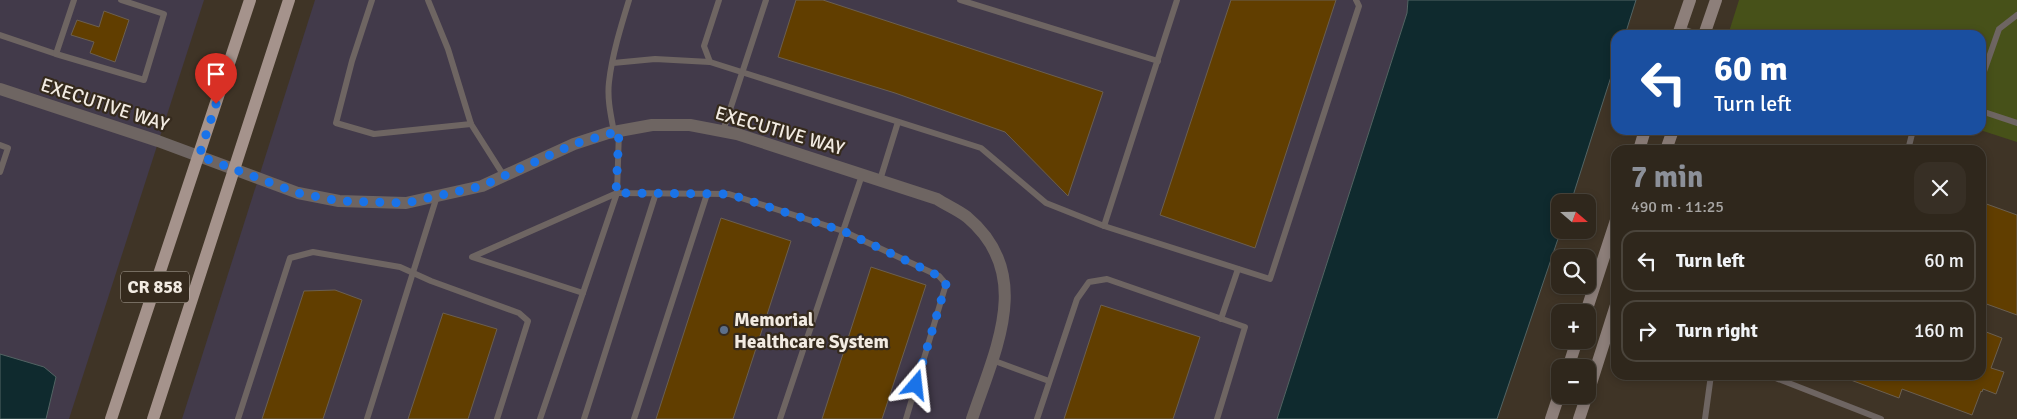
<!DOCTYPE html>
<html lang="en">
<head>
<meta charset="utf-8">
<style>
	body { margin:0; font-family:Signika,sans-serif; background:#372f25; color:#f1f3f6; height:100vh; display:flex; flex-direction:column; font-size:19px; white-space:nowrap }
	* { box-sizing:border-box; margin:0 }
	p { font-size:16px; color:#a7a5a3 }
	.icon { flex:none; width:28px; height:28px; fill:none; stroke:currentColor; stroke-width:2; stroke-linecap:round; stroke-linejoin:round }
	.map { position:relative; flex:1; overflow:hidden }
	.drawer { position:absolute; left:1611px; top:145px; width:375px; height:235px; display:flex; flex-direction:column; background:#2f271c; border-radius:15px; box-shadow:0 2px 8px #0003,0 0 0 1px #4a443b }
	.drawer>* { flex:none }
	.guide { position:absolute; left:1611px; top:30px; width:375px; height:105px; border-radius:15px; box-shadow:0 2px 8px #0003,0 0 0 1px #4a443b; background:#1a4fa0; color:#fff; overflow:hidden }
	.needle { width:32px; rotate:110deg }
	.controls { position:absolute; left:1551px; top:194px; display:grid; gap:10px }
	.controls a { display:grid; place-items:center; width:45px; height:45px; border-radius:10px; background:#2f271c; box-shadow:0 2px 8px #0003,0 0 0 1px #4a443b; font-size:25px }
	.pin { position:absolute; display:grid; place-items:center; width:42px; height:42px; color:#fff; margin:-51px -21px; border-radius:50% 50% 50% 0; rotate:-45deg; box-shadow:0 0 5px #0007 }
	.pin .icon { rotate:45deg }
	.me { position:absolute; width:55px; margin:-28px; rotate:17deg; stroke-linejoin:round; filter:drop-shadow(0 0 4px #0008) }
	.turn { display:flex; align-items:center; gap:18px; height:105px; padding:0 20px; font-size:22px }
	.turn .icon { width:65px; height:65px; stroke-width:2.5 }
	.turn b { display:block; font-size:35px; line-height:42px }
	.round { display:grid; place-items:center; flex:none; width:52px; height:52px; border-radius:15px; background:#372f25 }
	.summary { display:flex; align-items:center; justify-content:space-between; height:85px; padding:0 20px }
	h1 { font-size:30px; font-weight:700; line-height:38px; color:#8c9099 }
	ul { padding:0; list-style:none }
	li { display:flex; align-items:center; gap:15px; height:62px; margin:0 10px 8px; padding:0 10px; border:2px solid #4a443b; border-radius:15px }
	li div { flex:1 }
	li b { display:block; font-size:19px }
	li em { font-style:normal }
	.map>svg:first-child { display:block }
	.commercial { fill:#423a4a }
	.green { fill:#475119 }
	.water { fill:#0f2a2e; stroke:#536464 }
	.building { fill:#613e00; stroke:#6b5f50 }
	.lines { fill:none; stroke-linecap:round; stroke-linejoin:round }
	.lane { stroke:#6e6562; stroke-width:6 }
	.street { stroke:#6e6562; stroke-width:12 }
	.secondary { stroke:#8d7f7a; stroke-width:12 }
	.primary { stroke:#a5938c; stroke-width:12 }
	.route { stroke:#1a73e8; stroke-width:9; stroke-dasharray:0 16.2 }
	.service-dot { fill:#5c6f8a; stroke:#352a1d; stroke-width:2 }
	.labels { text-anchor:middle; stroke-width:4.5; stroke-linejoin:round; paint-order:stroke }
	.shield { fill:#352a1d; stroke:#b9b1a7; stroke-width:1 }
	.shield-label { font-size:18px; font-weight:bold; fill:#f2ebe2 }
	.street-label { font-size:19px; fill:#f2ebe2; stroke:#352a1d }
	.poi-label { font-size:19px; font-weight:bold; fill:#f2ebe2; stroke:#352a1d; text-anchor:start }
</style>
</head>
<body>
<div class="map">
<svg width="2017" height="419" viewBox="0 0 2017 419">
	<rect width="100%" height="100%" fill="#3f3426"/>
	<!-- commercial -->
	<g class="commercial">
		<polygon points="0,0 204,0 69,419 0,419"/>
		<polygon points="315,0 1408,0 1407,13 1277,419 182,419"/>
	</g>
	<!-- green -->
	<polygon class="green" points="1739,0 2017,0 2017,142 1980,130 1981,35 1728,35"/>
	<!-- water -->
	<g class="water">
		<polygon points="1408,0 1636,0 1625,35 1616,35 1616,61 1571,202 1560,202 1561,230 1497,419 1277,419 1407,13"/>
		<polygon points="0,354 44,367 56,377 46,419 0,419"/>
	</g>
	<!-- building -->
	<g class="building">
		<polygon points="796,0 823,0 1103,92 1068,196 1005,132 895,93 778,57"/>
		<polygon points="1231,0 1336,0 1255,248 1160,215"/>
		<polygon points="104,11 129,20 115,62 90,53 94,42 71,35 77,20 99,27"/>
		<polygon points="1981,202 2017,215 2017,315 1981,302"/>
		<polygon points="721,218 791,241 733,419 656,419"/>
		<polygon points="871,267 926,285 882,419 822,419"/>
		<polygon points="335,290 362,300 323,419 262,419 304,291"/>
		<polygon points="1101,305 1200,337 1173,419 1064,419"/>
		<polygon points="443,313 497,329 468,419 408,419"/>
		<polygon points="1981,330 2002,338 1991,368 2004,372 1996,394 1983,389 1982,392 1981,391 1972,415 1902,389 1899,398 1840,376 1981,375"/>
	</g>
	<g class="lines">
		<!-- lane -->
		<g class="lane">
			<polyline points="372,0 352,61 336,123 374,134 471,124"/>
			<polyline points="428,0 448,49 471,124 504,176"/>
			<polyline points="719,0 704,46 710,62 981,148 1046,203 1104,226 1270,279 1359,6 1356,0"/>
			<polyline points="960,0 1158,61"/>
			<polyline points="1680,28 1700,35"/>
			<polyline points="0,35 56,54 144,80 164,14 121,0"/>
			<polyline points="56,54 74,0"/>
			<polyline points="613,63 655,59 710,62"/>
			<polyline points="1981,80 1999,29 2017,15"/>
			<polyline points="1981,111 2017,123"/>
			<polyline points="619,131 617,193 729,194 843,231 780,419"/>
			<polyline points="723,131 766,0"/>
			<path d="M614 132C611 116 607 99 609 82 612 55 621 26 629 0"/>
			<polyline points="0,145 8,148 0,172"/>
			<polyline points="1908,150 1913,130"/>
			<polyline points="862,175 843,231 939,276 946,284 906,419"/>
			<polyline points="880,180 898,122"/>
			<polyline points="1104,226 1177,0"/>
			<polyline points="583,293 472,257 617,193"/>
			<polyline points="1221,319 1238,269"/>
			<polyline points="992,360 1049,381"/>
			<polyline points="1768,375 1881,419"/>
			<polyline points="238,419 290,258 313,252 400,267 431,281 519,313 528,321 497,419"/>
			<polyline points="367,419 437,196"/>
			<polyline points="540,419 617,193"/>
			<polyline points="584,419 656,193"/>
			<polyline points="634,419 707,194"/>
			<polyline points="1037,419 1077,299 1089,282 1107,279 1245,327 1217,419"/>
			<polyline points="1705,419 1711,375"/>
		</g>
		<!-- street -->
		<path class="street" d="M0 89 158 141 298 193 339 201 406 203 437 196 482 186 574 144 608 133 652 125H690L737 134 937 199C946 205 958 210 967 217 1035 274 995 350 972 419"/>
		<!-- secondary -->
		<g class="secondary">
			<polyline points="1678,35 1690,0"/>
			<polyline points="1704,35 1716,0"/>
			<polyline points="1639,150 1645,130"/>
			<polyline points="1666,150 1673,130"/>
			<polyline points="1586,312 1616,220"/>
			<polyline points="1568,368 1577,340"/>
			<polyline points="1588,393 1616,305"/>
			<polyline points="1551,419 1560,392"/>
			<polyline points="1579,419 1587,395"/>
		</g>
		<!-- primary -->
		<g class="primary">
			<polyline points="111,419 250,0"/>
			<polyline points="153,419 289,0"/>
		</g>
	</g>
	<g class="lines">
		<!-- route -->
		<polyline class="route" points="216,104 199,156 298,193 339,201 406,203 482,186 574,144 619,131 616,193 729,194 843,231 939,276 946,284 916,385"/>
	</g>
	<!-- markers -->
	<circle class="service-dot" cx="724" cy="330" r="5"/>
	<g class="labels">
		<!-- shield labels -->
		<rect class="shield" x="121" y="271.5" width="68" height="31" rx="4"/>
		<g class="shield-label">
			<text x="155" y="293">CR 858</text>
		</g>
		<!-- street labels -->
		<g class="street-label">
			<text transform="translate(105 104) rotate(18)" y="7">EXECUTIVE WAY</text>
			<text transform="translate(780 130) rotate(16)" y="7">EXECUTIVE WAY</text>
		</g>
		<!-- poi labels -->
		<g class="poi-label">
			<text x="734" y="326">Memorial<tspan x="734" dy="22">Healthcare System</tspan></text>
		</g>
	</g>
</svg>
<div class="controls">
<a><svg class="needle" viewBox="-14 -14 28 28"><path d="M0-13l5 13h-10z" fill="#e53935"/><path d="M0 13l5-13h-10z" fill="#a7a5a3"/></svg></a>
<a><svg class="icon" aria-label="search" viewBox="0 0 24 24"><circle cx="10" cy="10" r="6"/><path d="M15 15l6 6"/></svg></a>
<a>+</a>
<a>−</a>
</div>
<div class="pin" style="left:216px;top:104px;background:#d93025"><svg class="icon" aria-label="arrive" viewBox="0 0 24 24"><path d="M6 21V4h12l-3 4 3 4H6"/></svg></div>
<svg class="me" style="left:916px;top:385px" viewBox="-20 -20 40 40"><path d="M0-17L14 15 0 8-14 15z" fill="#1a73e8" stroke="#fff" stroke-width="4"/></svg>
<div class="guide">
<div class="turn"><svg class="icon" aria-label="left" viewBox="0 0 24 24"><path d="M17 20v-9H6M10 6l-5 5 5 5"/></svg><div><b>60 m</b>Turn left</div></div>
</div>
<section class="drawer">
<div class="summary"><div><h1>7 min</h1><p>490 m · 11:25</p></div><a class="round"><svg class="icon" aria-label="close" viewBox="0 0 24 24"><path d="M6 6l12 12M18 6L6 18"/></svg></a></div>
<ul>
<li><svg class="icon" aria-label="left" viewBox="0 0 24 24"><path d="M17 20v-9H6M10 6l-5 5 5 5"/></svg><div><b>Turn left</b></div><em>60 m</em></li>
<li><svg class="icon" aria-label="right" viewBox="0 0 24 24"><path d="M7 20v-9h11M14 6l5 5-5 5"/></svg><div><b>Turn right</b></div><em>160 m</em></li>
</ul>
</section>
</div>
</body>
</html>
